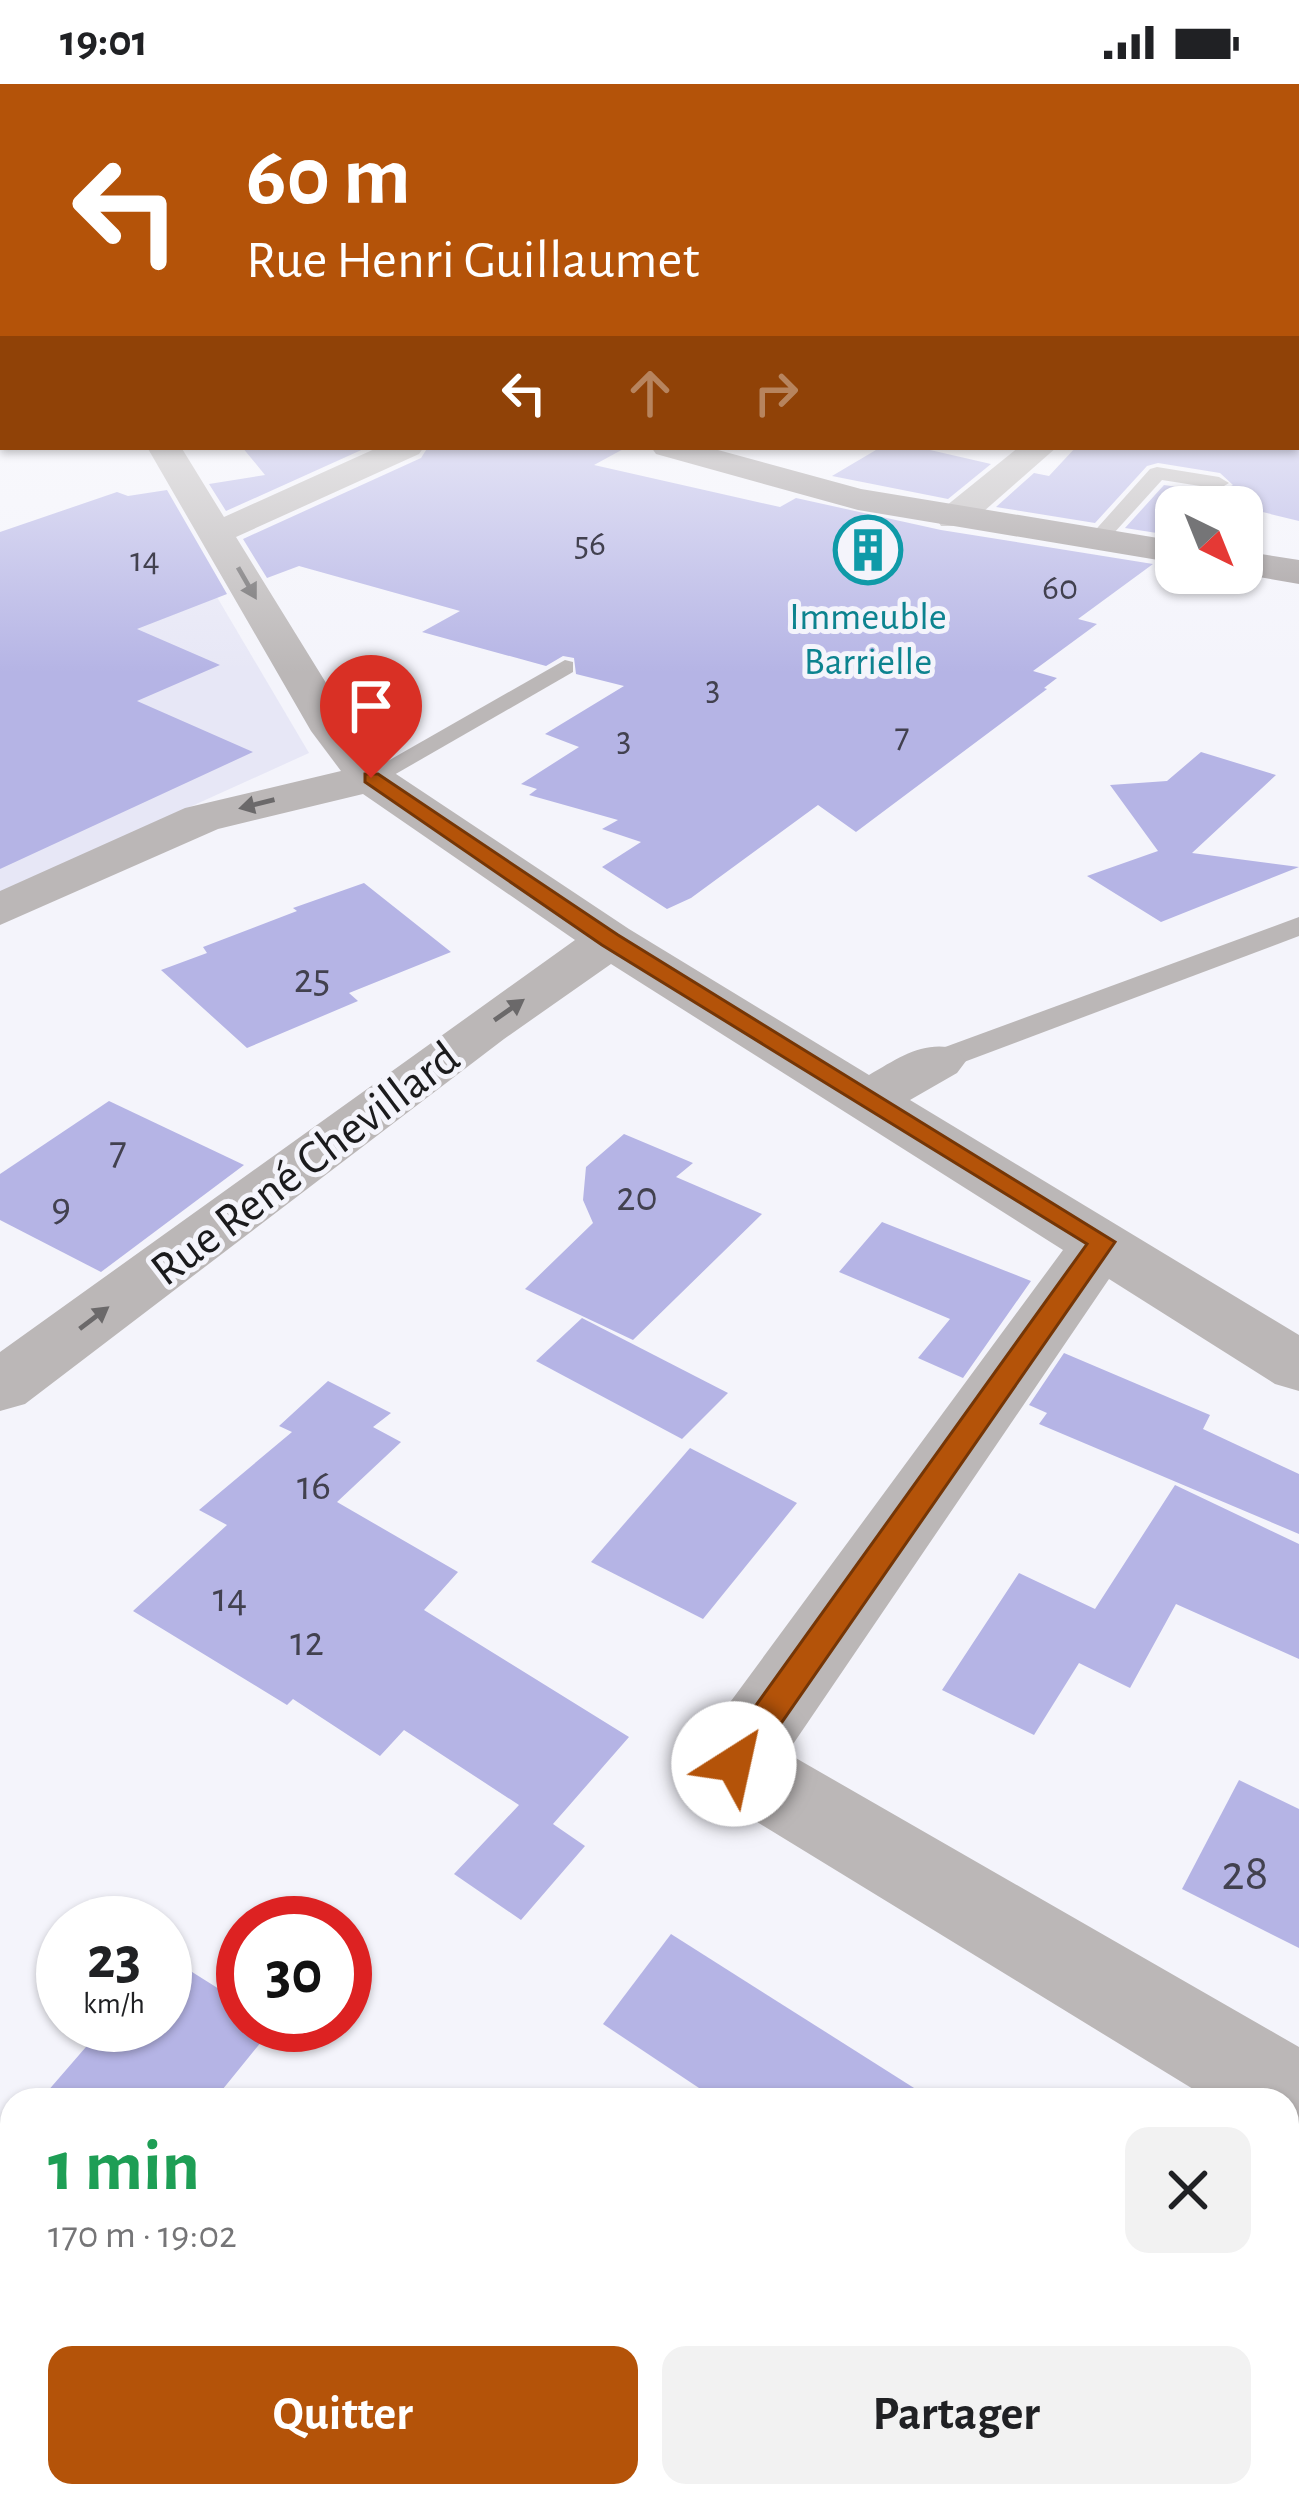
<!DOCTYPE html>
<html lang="fr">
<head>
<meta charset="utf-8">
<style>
	body { margin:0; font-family:"Alegreya Sans",sans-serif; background:#f2f2f2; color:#202124; height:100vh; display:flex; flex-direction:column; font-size:45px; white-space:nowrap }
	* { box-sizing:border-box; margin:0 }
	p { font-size:39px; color:#757577 }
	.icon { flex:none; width:66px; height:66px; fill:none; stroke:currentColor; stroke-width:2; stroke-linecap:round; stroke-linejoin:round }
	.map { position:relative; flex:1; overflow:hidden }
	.sheet { position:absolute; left:0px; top:2004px; width:1299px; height:420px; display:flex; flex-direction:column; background:#fff; border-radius:36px 36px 0 0; box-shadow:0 3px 9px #0004 }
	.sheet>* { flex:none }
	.top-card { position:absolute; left:0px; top:0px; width:1299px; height:366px; box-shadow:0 3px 9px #0004; background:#b45309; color:#fff; overflow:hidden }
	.needle { width:78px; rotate:137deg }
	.controls { position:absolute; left:1155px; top:402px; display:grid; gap:24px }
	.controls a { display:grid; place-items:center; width:108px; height:108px; border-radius:24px; background:#fff; box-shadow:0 3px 9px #0004; font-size:60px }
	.speed { position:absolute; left:36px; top:1812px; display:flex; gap:24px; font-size:60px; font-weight:700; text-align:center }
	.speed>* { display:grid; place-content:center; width:156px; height:156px; border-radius:50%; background:#fff; box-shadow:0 3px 9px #0004; line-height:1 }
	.speed small { font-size:30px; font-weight:400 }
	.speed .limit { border:18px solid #d22; background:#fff; color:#111 }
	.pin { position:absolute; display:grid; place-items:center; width:102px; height:102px; color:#fff; margin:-123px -51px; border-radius:50% 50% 50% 0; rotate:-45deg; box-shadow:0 0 12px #0007 }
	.pin .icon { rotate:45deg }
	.me { position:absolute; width:132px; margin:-66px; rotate:35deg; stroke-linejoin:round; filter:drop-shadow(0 0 9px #0008) }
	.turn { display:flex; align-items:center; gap:42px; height:252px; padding:0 48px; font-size:54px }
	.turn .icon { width:156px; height:156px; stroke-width:2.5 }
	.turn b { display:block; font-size:84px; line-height:102px }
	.lanes { display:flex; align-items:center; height:114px; padding:0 48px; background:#0003; justify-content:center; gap:60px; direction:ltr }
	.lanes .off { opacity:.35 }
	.round { display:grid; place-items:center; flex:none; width:126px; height:126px; border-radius:24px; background:#f2f2f2 }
	.head { display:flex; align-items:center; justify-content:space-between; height:204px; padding:0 48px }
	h1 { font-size:72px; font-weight:600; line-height:90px; color:#1e9e55 }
	.primary-button { display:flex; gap:24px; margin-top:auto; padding:24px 48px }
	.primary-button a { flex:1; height:138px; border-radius:24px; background:#b45309; color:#fff; font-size:48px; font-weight:600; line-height:138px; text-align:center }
	.primary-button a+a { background:#f2f2f2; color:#202124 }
	.status { display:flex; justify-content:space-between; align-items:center; height:84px; padding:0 60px; background:#fff; direction:ltr }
	.status svg { height:33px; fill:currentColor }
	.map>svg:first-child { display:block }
	.built { fill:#e7e7f6 }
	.building { fill:#b5b4e5 }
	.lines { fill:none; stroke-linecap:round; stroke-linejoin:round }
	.lane { fill:#bbb7b7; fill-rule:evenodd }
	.street { fill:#bbb7b7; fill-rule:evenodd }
	.secondary { fill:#9f9999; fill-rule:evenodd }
	.oneway { fill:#6b696a }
	.route { fill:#b45309; stroke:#753606; stroke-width:3 }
	.labels { text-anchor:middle; stroke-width:10; stroke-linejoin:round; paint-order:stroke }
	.far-number-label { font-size:36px; fill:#42414f }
	.far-culture-label { font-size:39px; fill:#0d838f; stroke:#f4f4fb }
	.number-label { font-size:42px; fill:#42414f }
	.street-label { font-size:48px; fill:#1b1b1d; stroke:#f4f4fb }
	.near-number-label { font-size:51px; fill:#42414f }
</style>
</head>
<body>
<div class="status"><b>19:01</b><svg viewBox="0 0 49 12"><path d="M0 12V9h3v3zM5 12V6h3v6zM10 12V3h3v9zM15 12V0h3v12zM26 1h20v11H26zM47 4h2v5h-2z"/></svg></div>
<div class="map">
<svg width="1299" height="2424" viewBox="0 0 1299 2424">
	<rect width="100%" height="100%" fill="#f4f4fb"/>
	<!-- built -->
	<polygon class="built" points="0,467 204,491 309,669 0,809"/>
	<!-- building -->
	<g class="building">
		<polygon points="242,363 368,363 226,427 209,400 265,391"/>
		<polygon points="428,363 627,363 594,381 780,423 796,414 941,446 1153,480 1078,535 1097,540 1033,587 1057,594 1044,604 1047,605 856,748 818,721 691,814 667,825 602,783 641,758 602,745 618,736 529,711 537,705 521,700 579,663 545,650 624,602 576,590 574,574 563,572 546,582 422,548 460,527 299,482 267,494 243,455 421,374"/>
		<polygon points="881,363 917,363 991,380 948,415 832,392"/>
		<polygon points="1076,363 1299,363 1299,437 1242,423 1176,423 1176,452 1125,444 1164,401 1218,409 1233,401 1220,389 1158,379 1147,382 1095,439 996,423 1034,389 1049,392"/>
		<polygon points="167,406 227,510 137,545 220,581 137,617 253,668 0,785 0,448 117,408 128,412"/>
		<polygon points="1201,668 1276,691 1192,769 1299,783 1161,838 1087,792 1158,767 1110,701 1167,697"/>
		<polygon points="364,799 451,868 349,909 358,917 247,964 161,886 207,869 203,863 297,827 293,824"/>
		<polygon points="109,1017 244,1081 101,1188 0,1136 0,1090"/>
		<polygon points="624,1050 693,1079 676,1093 762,1130 633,1256 525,1205 593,1139 583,1116 586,1083"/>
		<polygon points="882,1138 1031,1197 963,1294 918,1274 950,1235 839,1188"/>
		<polygon points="582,1234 728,1309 682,1355 536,1277"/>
		<polygon points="1064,1269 1210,1331 1203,1345 1299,1390 1299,1450 1039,1340 1047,1329 1029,1321"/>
		<polygon points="328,1297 391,1329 373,1343 401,1358 337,1418 458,1488 424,1526 629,1653 553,1740 585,1762 521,1836 454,1790 519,1721 404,1646 380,1672 293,1615 287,1621 133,1527 227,1441 199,1426 292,1348 279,1342"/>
		<polygon points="690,1364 797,1419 703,1535 591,1478"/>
		<polygon points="1175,1401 1299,1460 1299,1575 1176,1520 1130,1604 1079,1579 1034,1651 942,1606 1019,1489 1095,1525"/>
		<polygon points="1239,1696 1299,1725 1299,1864 1182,1805"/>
		<polygon points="671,1850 933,2016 717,2016 603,1940"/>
		<polygon points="165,1871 243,1920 243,1941 275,1941 214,2016 40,2016 105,1941 165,1941"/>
	</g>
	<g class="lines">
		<!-- lane -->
		<g class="lane">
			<polygon points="1157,383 1219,393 1229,399 1219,405 1162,396 1104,460 1090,460 1090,452 1150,385"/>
			<polygon points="565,576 573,578 573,588 380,699 371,702 358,694"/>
			<polygon points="1299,833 1299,852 948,984 926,984 921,977 926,970"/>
		</g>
		<!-- street -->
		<g class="street">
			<rect x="1296" y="250" width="3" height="15"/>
			<path d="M147 363H181L224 433 379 363H424L419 370 236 453 352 641 387 684 629 845 869 991C899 974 923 956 957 965L966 977 957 989 910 1016 1299 1251V1307L1275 1300 1109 1195 787 1669 1299 1963V2063L1287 2058V2016H1211L703 1705 691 1680 703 1655 1063 1166 611 880 504 955 25 1320 0 1327V1268L575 856 363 710 218 745 0 841V807L185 724 341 687 311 647Z"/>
			<polygon points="1019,363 1057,363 967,442 941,442 936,434 941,426"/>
		</g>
		<!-- secondary -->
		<g class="secondary">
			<polygon points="651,363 707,363 861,405 1176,457 1176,479 858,426 656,370"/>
			<polygon points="1242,467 1299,476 1299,500 1236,489 1242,489"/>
		</g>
	</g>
	<!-- one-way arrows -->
	<defs><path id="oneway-solid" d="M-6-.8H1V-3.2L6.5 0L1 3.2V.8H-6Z" transform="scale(3)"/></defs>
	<g class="oneway">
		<use href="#oneway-solid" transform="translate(247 499) rotate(60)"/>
		<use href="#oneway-solid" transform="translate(257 720) rotate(166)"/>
		<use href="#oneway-solid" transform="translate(509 926) rotate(-35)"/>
		<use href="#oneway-solid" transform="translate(94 1234) rotate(-37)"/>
	</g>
	<!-- sky -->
	<linearGradient id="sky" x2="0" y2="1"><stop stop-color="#89c4ea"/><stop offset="0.42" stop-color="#fafafd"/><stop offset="1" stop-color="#fafafd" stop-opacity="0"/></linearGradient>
	<rect width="1299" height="589" fill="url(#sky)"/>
	<!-- route -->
	<polygon class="route" points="365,690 378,690 618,851 1115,1158 746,1690 734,1695 721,1690 716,1680 721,1670 1087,1160 602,861 365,698"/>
	<!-- icons -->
	<defs>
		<symbol id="building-ring" viewBox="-11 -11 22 22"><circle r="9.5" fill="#f4f4fb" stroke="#0f9aa8" stroke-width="1.5"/><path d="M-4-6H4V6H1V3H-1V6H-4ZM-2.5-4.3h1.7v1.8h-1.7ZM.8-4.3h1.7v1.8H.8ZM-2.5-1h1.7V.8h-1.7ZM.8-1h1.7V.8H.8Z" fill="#0f9aa8"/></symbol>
	</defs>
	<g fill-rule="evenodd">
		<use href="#building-ring" x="830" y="428" width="76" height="76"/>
	</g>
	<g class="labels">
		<!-- far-number labels -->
		<g class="far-number-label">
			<text x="590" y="471">56</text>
			<text x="145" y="487">14</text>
			<text x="1060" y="515">60</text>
			<text x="713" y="615">3</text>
			<text x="902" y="663">7</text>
			<text x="624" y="666">3</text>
		</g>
		<!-- far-culture labels -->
		<g class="far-culture-label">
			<text x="868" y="545">Immeuble<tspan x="868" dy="45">Barrielle</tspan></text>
		</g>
		<!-- number labels -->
		<g class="number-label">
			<text x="312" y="908">25</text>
			<text x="118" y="1080">7</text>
			<text x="637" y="1126">20</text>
			<text x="61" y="1136">9</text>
			<text x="314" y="1415">16</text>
			<text x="230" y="1527">14</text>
			<text x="307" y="1571">12</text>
		</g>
		<!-- street labels -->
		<g class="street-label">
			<text transform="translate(304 1078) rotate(-37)" y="17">Rue René Chevillard</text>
		</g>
		<!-- near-number labels -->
		<g class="near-number-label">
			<text x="1245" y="1805">28</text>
		</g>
	</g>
</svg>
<div class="controls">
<a><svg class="needle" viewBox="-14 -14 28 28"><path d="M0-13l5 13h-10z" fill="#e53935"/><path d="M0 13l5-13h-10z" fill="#757577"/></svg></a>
</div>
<div class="speed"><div>23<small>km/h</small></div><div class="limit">30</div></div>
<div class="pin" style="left:371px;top:694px;background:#d93025"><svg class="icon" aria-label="arrive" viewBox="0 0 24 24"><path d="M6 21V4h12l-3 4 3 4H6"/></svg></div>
<svg class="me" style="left:734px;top:1680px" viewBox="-20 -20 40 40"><circle r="19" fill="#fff"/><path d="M0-13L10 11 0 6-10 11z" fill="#b45309"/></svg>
<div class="top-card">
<div class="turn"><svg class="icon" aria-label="left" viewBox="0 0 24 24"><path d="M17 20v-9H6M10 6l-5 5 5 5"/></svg><div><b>60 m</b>Rue Henri Guillaumet</div></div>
<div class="lanes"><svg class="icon" aria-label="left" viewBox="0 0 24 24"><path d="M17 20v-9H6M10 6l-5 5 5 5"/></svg><svg class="icon off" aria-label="ahead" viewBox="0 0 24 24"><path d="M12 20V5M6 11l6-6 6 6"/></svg><svg class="icon off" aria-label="right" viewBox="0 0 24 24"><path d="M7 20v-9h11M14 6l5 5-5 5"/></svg></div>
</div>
<section class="sheet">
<div class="head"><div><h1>1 min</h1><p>170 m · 19:02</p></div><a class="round"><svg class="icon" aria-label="close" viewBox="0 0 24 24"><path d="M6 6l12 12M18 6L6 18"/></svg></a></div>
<div class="primary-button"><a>Quitter</a><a>Partager</a></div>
</section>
</div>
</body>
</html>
